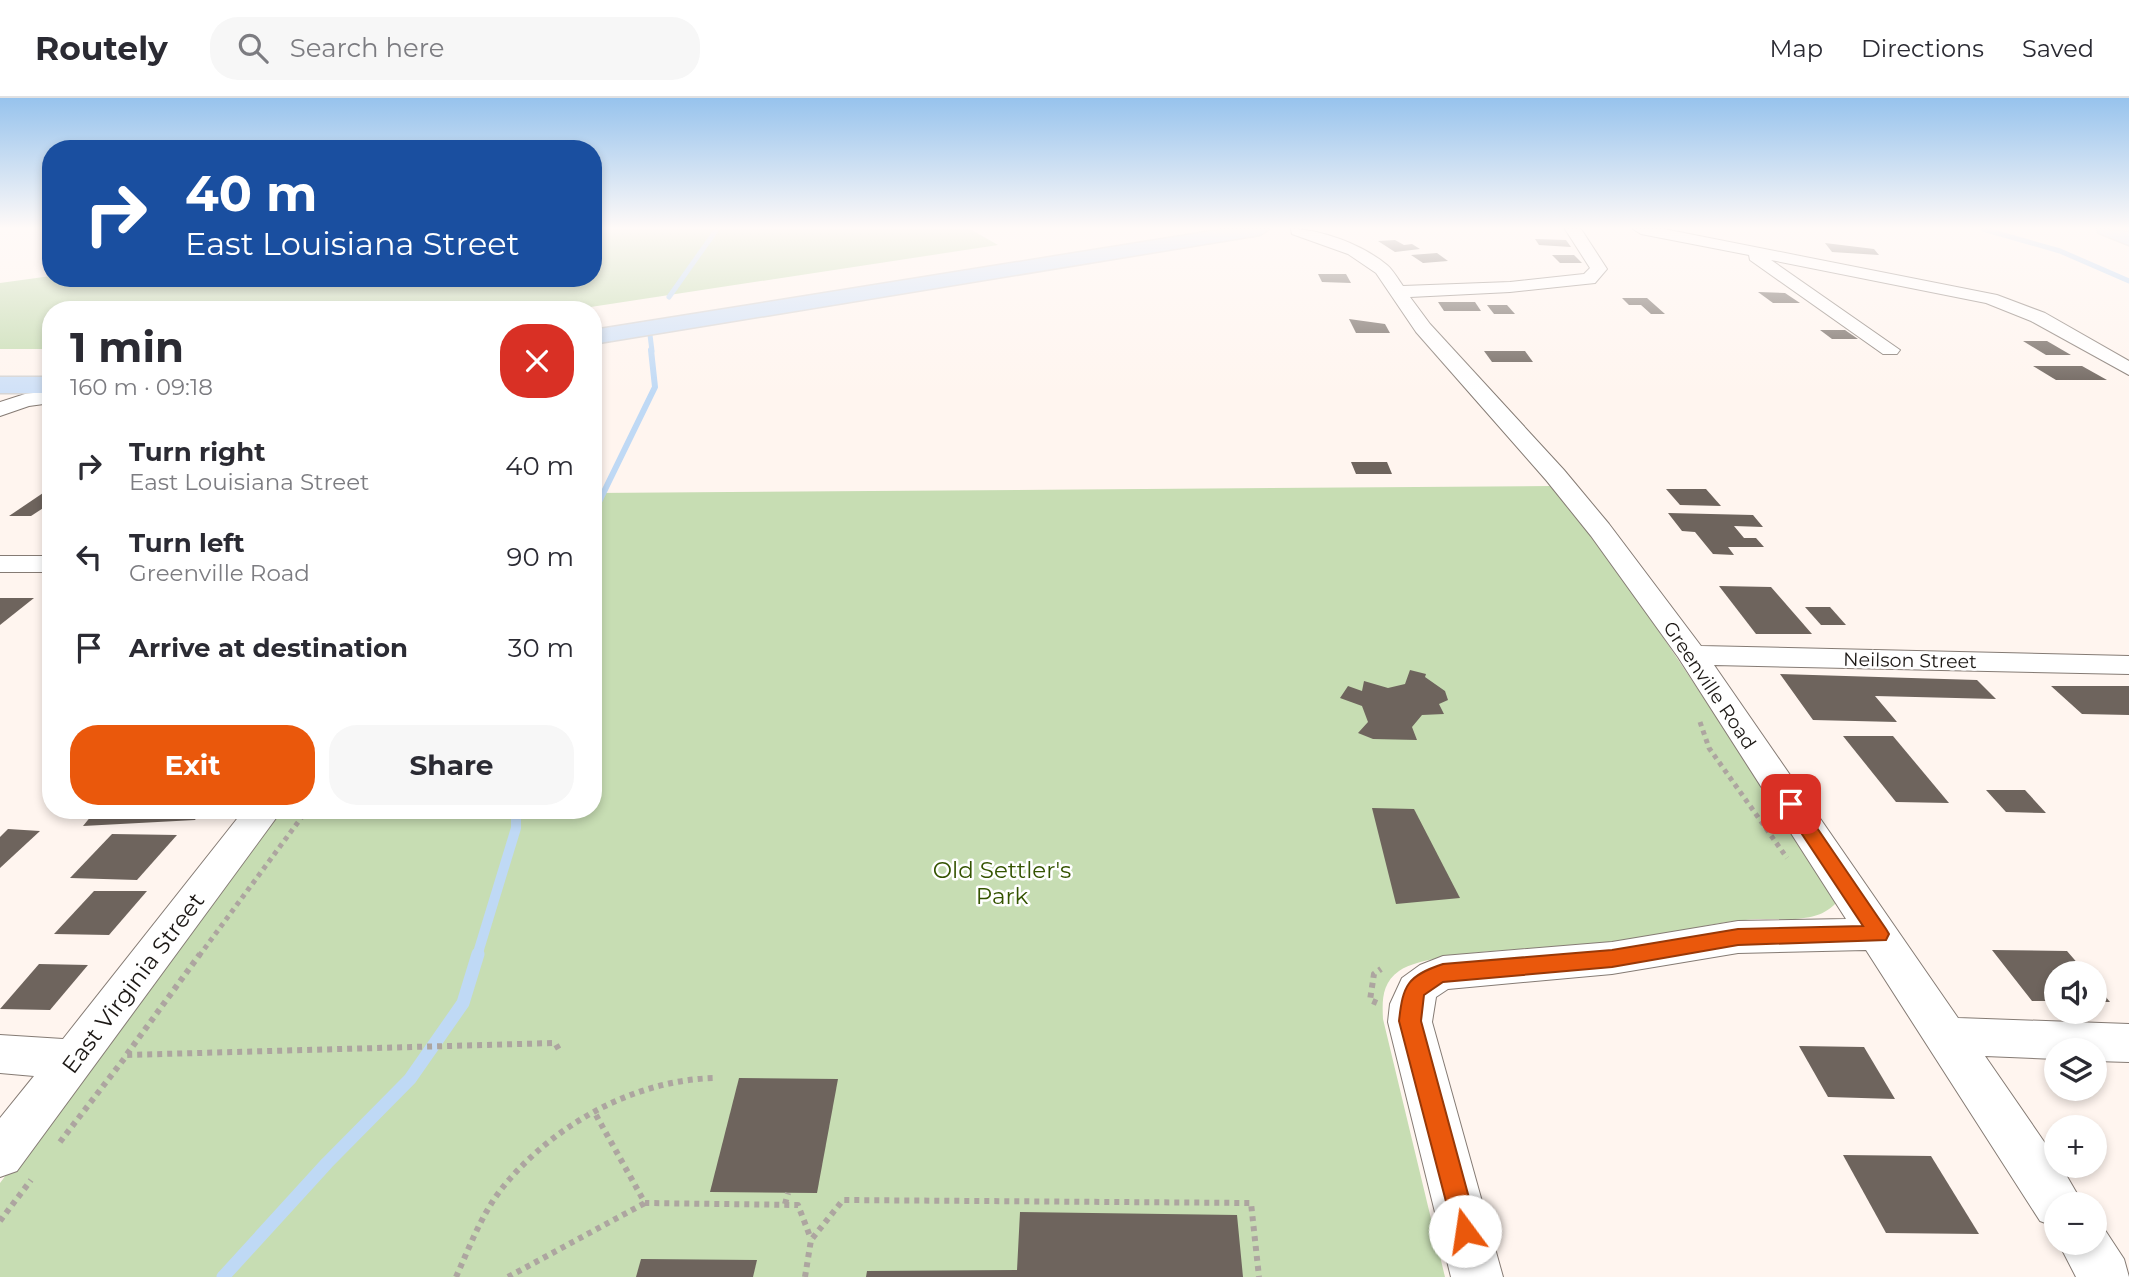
<!DOCTYPE html>
<html lang="en">
<head>
<meta charset="utf-8">
<style>
	body { margin:0; font-family:Montserrat,sans-serif; background:#f7f7f7; color:#2b2b33; height:100vh; display:flex; flex-direction:column; font-size:26px; white-space:nowrap }
	* { box-sizing:border-box; margin:0 }
	p { font-size:23px; color:#7c7c81 }
	.icon { flex:none; width:38px; height:38px; fill:none; stroke:currentColor; stroke-width:2; stroke-linecap:round; stroke-linejoin:round }
	.map { position:relative; flex:1; overflow:hidden }
	.details { position:absolute; left:42px; top:203px; width:560px; height:518px; display:flex; flex-direction:column; background:#fff; border-radius:28px; box-shadow:0 4px 10px #0003 }
	.details>* { flex:none }
	.hud { position:absolute; left:42px; top:42px; width:560px; height:147px; border-radius:28px; box-shadow:0 4px 10px #0003; background:#1a4fa0; color:#fff; overflow:hidden }
	.fabs { position:absolute; left:2044px; top:863px; display:grid; gap:14px }
	.fabs a { display:grid; place-items:center; width:63px; height:63px; border-radius:50%; background:#fff; box-shadow:0 4px 10px #0003; font-size:35px }
	.pin { position:absolute; display:grid; place-items:center; width:60px; height:60px; color:#fff; margin:-30px; border-radius:14px; box-shadow:0 4px 10px #0006 }
	.me { position:absolute; width:77px; margin:-38px; rotate:346deg; stroke-linejoin:round; filter:drop-shadow(0 0 5px #0008) }
	.turn { display:flex; align-items:center; gap:24px; height:147px; padding:0 28px; font-size:32px }
	.turn .icon { width:91px; height:91px; stroke-width:2.5 }
	.turn b { display:block; font-size:49px; line-height:60px }
	.round { display:grid; place-items:center; flex:none; width:74px; height:74px; border-radius:28px; background:#f7f7f7 }
	.headline { display:flex; align-items:center; justify-content:space-between; height:119px; padding:0 28px }
	h1 { font-size:42px; font-weight:700; line-height:52px }
	.primary-button { display:flex; gap:14px; margin-top:auto; padding:14px 28px }
	.primary-button a { flex:1; height:80px; border-radius:28px; background:#ea580c; color:#fff; font-size:28px; font-weight:700; line-height:80px; text-align:center }
	.primary-button a+a { background:#f7f7f7; color:#2b2b33 }
	ul { padding:0; list-style:none }
	li { display:flex; align-items:center; gap:21px; height:91px; padding:0 28px }
	li div { flex:1 }
	li b { display:block; font-size:26px }
	li em { font-style:normal }
	header { display:flex; align-items:center; gap:42px; box-sizing:border-box; height:98px; padding:0 35px; background:#fff; border-bottom:2px solid #e1e1e2 }
	header strong { font-size:33px }
	nav { display:flex; gap:38px; margin-inline-start:auto; font-size:24px }
	.search { width:490px; height:63px; background:#f7f7f7; display:flex; align-items:center; gap:18px; box-sizing:border-box; padding:0 24px; border-radius:28px; color:#7c7c81; font-size:26px }
	.map>svg:first-child { display:block }
	.green { fill:#c7ddb3 }
	.lines { fill:none; stroke-linecap:round; stroke-linejoin:round }
	.stream-far4 { stroke:#bfd9f5; stroke-width:5 }
	.stream-far3 { stroke:#bfd9f5; stroke-width:6 }
	.stream-far2 { stroke:#bfd9f5; stroke-width:8 }
	.stream-far1 { stroke:#bfd9f5; stroke-width:10 }
	.stream { stroke:#bfd9f5; stroke-width:13 }
	.building { fill:#6e645d }
	.minor-casing { stroke:#857b74; stroke-width:2 }
	.major-casing { stroke:#d6d5d5; stroke-width:3 }
	.path-far1 { stroke:#ada5a0; stroke-width:5; stroke-dasharray:4.5 4.5; stroke-linecap:butt }
	.path { stroke:#ada5a0; stroke-width:6; stroke-dasharray:5 5; stroke-linecap:butt }
	.minor { fill:#fff; fill-rule:evenodd }
	.major { fill:#d0e1f7; fill-rule:evenodd }
	.route { fill:#ea580c; stroke:#983908; stroke-width:2 }
	.labels { text-anchor:middle; stroke-width:5; stroke-linejoin:round; paint-order:stroke }
	.street-label { font-size:19px; fill:#1c1815; stroke:#fff }
	.near-park-label { font-size:23px; fill:#345300; stroke:#fff }
	.near-street-label { font-size:23px; fill:#1c1815; stroke:#fff }
</style>
</head>
<body>
<header>
<strong>Routely</strong>
<div class="search"><svg class="icon" aria-label="search" viewBox="0 0 24 24"><circle cx="10" cy="10" r="6"/><path d="M15 15l6 6"/></svg>Search here</div>
<nav><a>Map</a><a>Directions</a><a>Saved</a></nav>
</header>
<div class="map">
<svg width="2129" height="1179" viewBox="0 0 2129 1179">
	<rect width="100%" height="100%" fill="#fff5ef"/>
	<!-- green -->
	<g class="green">
		<polygon points="593,131 970,131 998,147 571,212 51,212 51,251 0,251 0,185 51,178 51,180 593,180"/>
		<path d="M1552 388C1657 519 1744 664 1836 805 1814 829 1776 818 1745 822 1703 826 1662 838 1620 844 1572 850 1432 850 1399 873 1382 885 1382 902 1383 921L1445 1179H0V1085L280 712H593V395Z"/>
	</g>
	<g class="lines">
		<!-- stream-far4 -->
		<g class="stream-far4">
			<polyline points="1983,131 2060,153 2129,183"/>
			<polyline points="669,199 717,131"/>
			<polyline points="650,237 652,253"/>
		</g>
		<!-- stream-far3 -->
		<polyline class="stream-far3" points="597,408 655,289 651,252"/>
		<!-- stream-far2 -->
		<polyline class="stream-far2" points="593,416 598,407"/>
		<!-- stream-far1 -->
		<polyline class="stream-far1" points="477,858 516,730 516,712"/>
		<!-- stream -->
		<polyline class="stream" points="223,1179 327,1065 410,981 463,905 478,856"/>
	</g>
	<!-- building -->
	<g class="building">
		<polygon points="1535,141 1566,142 1571,149 1539,147"/>
		<polygon points="1395,142 1404,147 1412,146 1420,151 1395,154 1378,143"/>
		<polygon points="1825,145 1874,151 1879,157 1832,154"/>
		<polygon points="1437,155 1448,163 1423,165 1411,157"/>
		<polygon points="1552,157 1574,157 1582,165 1560,165"/>
		<polygon points="1318,176 1346,176 1351,185 1322,184"/>
		<polygon points="1758,194 1785,195 1800,205 1773,205"/>
		<polygon points="1622,200 1647,200 1665,216 1651,216 1641,207 1629,207"/>
		<polygon points="1438,204 1475,204 1481,213 1444,213"/>
		<polygon points="1487,207 1507,207 1515,216 1494,216"/>
		<polygon points="1349,221 1385,226 1390,235 1356,235"/>
		<polygon points="1820,232 1845,232 1858,241 1832,241"/>
		<polygon points="2023,243 2047,243 2071,257 2046,257"/>
		<polygon points="1484,253 1525,253 1533,264 1492,264"/>
		<polygon points="2033,268 2082,268 2107,282 2056,282"/>
		<polygon points="1351,364 1387,364 1392,376 1356,376"/>
		<polygon points="1666,391 1706,391 1721,408 1680,407"/>
		<polygon points="43,395 51,395 51,405 31,418 9,418"/>
		<polygon points="1668,415 1753,417 1763,429 1734,428 1744,440 1756,440 1764,449 1728,449 1734,457 1713,456 1695,434 1682,433"/>
		<polygon points="1719,488 1771,489 1812,536 1756,536"/>
		<polygon points="0,500 34,500 0,527"/>
		<polygon points="1805,509 1830,509 1846,527 1821,527"/>
		<polygon points="1410,572 1426,576 1425,579 1445,593 1448,602 1439,606 1444,616 1422,617 1412,629 1417,642 1373,641 1358,635 1368,624 1362,608 1340,600 1348,588 1362,593 1364,583 1388,590 1405,586"/>
		<polygon points="1780,576 1977,582 1996,601 1875,598 1897,624 1813,622"/>
		<polygon points="2051,588 2129,588 2129,617 2082,616"/>
		<polygon points="1843,638 1893,638 1949,705 1896,704"/>
		<polygon points="1986,692 2025,692 2046,715 2006,714"/>
		<polygon points="1372,710 1414,711 1460,800 1396,806"/>
		<polygon points="96,712 202,712 195,722 83,728"/>
		<polygon points="8,731 40,733 0,770 0,739"/>
		<polygon points="112,736 177,737 137,782 70,780"/>
		<polygon points="94,793 147,793 109,837 54,836"/>
		<polygon points="1992,852 2067,853 2086,875 2056,875 2056,903 2032,903"/>
		<polygon points="39,866 88,867 50,912 0,911"/>
		<polygon points="2095,886 2110,904 2095,904"/>
		<polygon points="1799,948 1864,949 1895,1001 1828,999"/>
		<polygon points="739,980 838,981 817,1095 710,1094"/>
		<polygon points="1843,1057 1931,1058 1979,1136 1886,1135"/>
		<polygon points="1020,1114 1237,1117 1243,1179 866,1179 867,1173 1017,1172"/>
		<polygon points="641,1161 757,1162 753,1179 636,1179"/>
	</g>
	<g class="lines">
		<defs>
			<g id="minor">
				<path d="M1291 131C1321 131 1363 147 1387 167 1393 172 1398 181 1403 188L1510 184 1584 176 1590 170 1565 131H1581L1607 171 1595 185 1510 194 1410 199 1430 226 1564 372 1609 426 1701 548 2129 558V576L1714 567 1958 920 2129 926V964L2095 963V952H2056V961L1985 958 2056 1061V1068H2061L2083 1106H2056V1129L2040 1123 1866 852 1738 855 1612 876 1448 891 1436 899 1432 924 1503 1179H1451L1388 924 1390 906 1402 880 1420 867 1443 858 1612 844 1738 823 1846 821 1678 559 1591 438 1546 382 1416 234 1376 175 1348 156 1292 136Z"/>
				<polygon points="1633,131 1664,131 1997,197 2045,215 2129,263 2129,277 2031,223 1986,205 1771,162 1900,252 1897,256 1883,256 1750,162 1749,157 1641,136"/>
				<polygon points="51,293 51,305 29,308 0,318 0,304 25,296"/>
				<rect x="0" y="458" width="51" height="16"/>
				<polygon points="244,712 282,712 17,1073 0,1079 0,1020 34,978 0,975 0,937 63,941"/>
				<polygon points="2095,1124 2101,1126 2124,1161 2129,1179 2076,1179 2058,1144 2095,1144"/>
			</g>
			<g id="major">
				<polygon points="1225,131 1269,131 1260,137 593,246 593,232"/>
				<polygon points="2097,131 2129,134 2129,147 2099,135"/>
				<rect x="0" y="279" width="51" height="16"/>
			</g>
		</defs>
		<!-- minor casing -->
		<use href="#minor" class="minor-casing"/>
		<!-- major casing -->
		<use href="#major" class="major-casing"/>
		<!-- path-far1 -->
		<g class="path-far1">
			<polyline points="1700,624 1709,650 1787,760"/>
			<polyline points="199,858 307,712"/>
		</g>
		<!-- path -->
		<g class="path">
			<polyline points="1377,905 1370,902 1374,876 1381,871"/>
			<polyline points="127,956 200,856"/>
			<polyline points="596,1017 645,1105 798,1107 811,1141"/>
			<polyline points="60,1044 127,957 555,945 561,955"/>
			<polyline points="785,1106 788,1095"/>
			<polyline points="0,1123 31,1082"/>
			<path d="M456 1179C470 1148 482 1115 503 1089 554 1026 636 981 717 980"/>
			<polyline points="508,1179 645,1105"/>
			<polyline points="805,1179 811,1142 843,1102 1251,1105 1259,1179"/>
		</g>
		<!-- minor -->
		<use href="#minor" class="minor"/>
		<!-- major -->
		<use href="#major" class="major"/>
	</g>
	<!-- sky -->
	<linearGradient id="sky" x2="0" y2="1"><stop stop-color="#97c3ed"/><stop offset="0.44" stop-color="#fffaf8"/><stop offset="1" stop-color="#fffaf8" stop-opacity="0"/></linearGradient>
	<rect width="2129" height="296" fill="url(#sky)"/>
	<!-- route -->
	<path class="route" d="M1791 700 1798 702 1886 831 1889 836 1886 842 1738 847 1612 869 1443 884 1424 897 1421 923 1478 1133 1474 1142 1465 1146 1456 1142 1399 923C1403 887 1407 878 1443 866L1612 852 1738 831 1863 828 1782 706Z"/>
	<g class="labels">
		<!-- street labels -->
		<g class="street-label">
			<text transform="translate(1910 562) rotate(1)" y="7">Neilson Street</text>
			<text transform="translate(1710 587) rotate(56)" y="7">Greenville Road</text>
		</g>
		<!-- near-park labels -->
		<g class="near-park-label">
			<text x="1002" y="780">Old Settler's<tspan x="1002" dy="26">Park</tspan></text>
		</g>
		<!-- near-street labels -->
		<g class="near-street-label">
			<text transform="translate(133 885) rotate(-53)" y="8">East Virginia Street</text>
		</g>
	</g>
</svg>
<div class="fabs">
<a><svg class="icon" aria-label="sound" viewBox="0 0 24 24"><path d="M4 9h4l5-4v14l-5-4H4zM17 9q2 3 0 6"/></svg></a>
<a><svg class="icon" aria-label="layers" viewBox="0 0 24 24"><path d="M12 4l9 5-9 5-9-5zM3 14l9 5 9-5"/></svg></a>
<a>+</a>
<a>−</a>
</div>
<div class="pin" style="left:1791px;top:706px;background:#d93025"><svg class="icon" aria-label="arrive" viewBox="0 0 24 24"><path d="M6 21V4h12l-3 4 3 4H6"/></svg></div>
<svg class="me" style="left:1465px;top:1133px" viewBox="-20 -20 40 40"><circle r="19" fill="#fff"/><path d="M0-13L10 11 0 6-10 11z" fill="#ea580c"/></svg>
<div class="hud">
<div class="turn"><svg class="icon" aria-label="right" viewBox="0 0 24 24"><path d="M7 20v-9h11M14 6l5 5-5 5"/></svg><div><b>40 m</b>East Louisiana Street</div></div>
</div>
<section class="details">
<div class="headline"><div><h1>1 min</h1><p>160 m · 09:18</p></div><a class="round" style="background:#d93025;color:#fff"><svg class="icon" aria-label="close" viewBox="0 0 24 24"><path d="M6 6l12 12M18 6L6 18"/></svg></a></div>
<ul>
<li><svg class="icon" aria-label="right" viewBox="0 0 24 24"><path d="M7 20v-9h11M14 6l5 5-5 5"/></svg><div><b>Turn right</b><p>East Louisiana Street</p></div><em>40 m</em></li>
<li><svg class="icon" aria-label="left" viewBox="0 0 24 24"><path d="M17 20v-9H6M10 6l-5 5 5 5"/></svg><div><b>Turn left</b><p>Greenville Road</p></div><em>90 m</em></li>
<li><svg class="icon" aria-label="arrive" viewBox="0 0 24 24"><path d="M6 21V4h12l-3 4 3 4H6"/></svg><div><b>Arrive at destination</b></div><em>30 m</em></li>
</ul>
<div class="primary-button"><a>Exit</a><a>Share</a></div>
</section>
</div>
</body>
</html>
